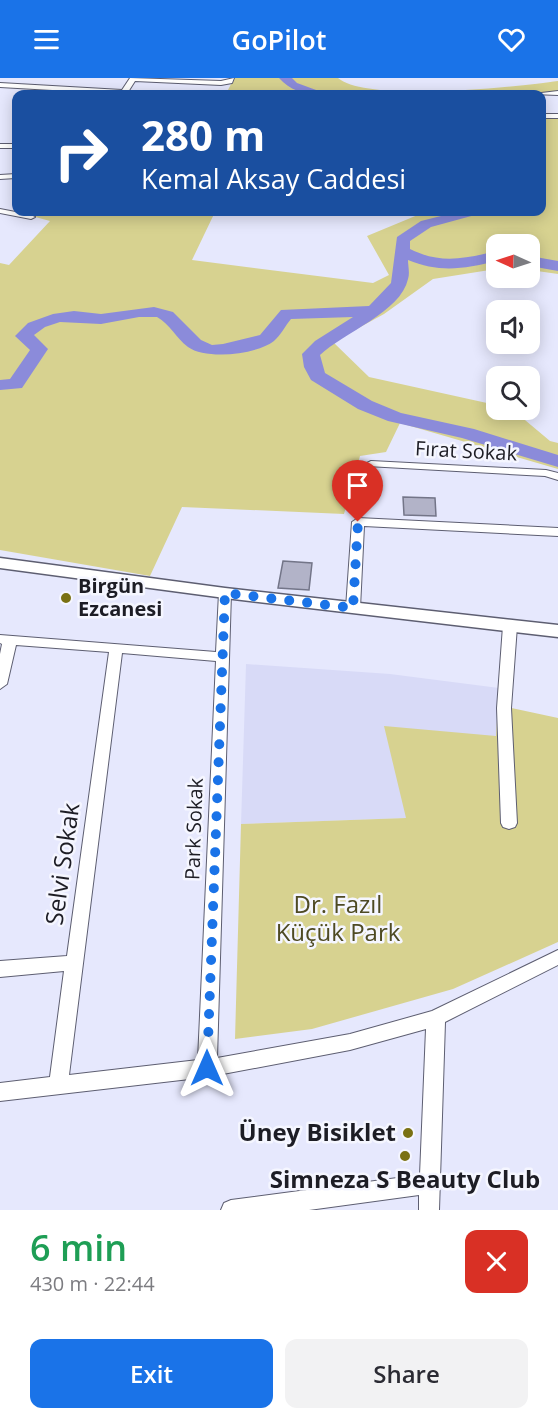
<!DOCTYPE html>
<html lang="en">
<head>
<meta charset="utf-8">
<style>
	body { margin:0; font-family:"Open Sans",sans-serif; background:#f2f2f3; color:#2b2b33; height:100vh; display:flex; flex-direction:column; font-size:22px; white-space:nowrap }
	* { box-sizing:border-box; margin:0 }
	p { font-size:20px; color:#7c7c81 }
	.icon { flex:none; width:33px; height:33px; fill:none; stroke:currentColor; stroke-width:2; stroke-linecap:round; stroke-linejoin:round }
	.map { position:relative; height:1132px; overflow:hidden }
	.sheet { display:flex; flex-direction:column; background:#fff; flex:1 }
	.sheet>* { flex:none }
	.banner { position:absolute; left:12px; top:12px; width:534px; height:126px; border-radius:12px; box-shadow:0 3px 15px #0003; background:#1a4fa0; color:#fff; overflow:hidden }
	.needle { width:39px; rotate:273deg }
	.tools { position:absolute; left:486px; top:156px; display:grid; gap:12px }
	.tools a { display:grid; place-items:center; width:54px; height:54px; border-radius:12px; background:#fff; box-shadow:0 3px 15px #0003; font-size:30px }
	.pin { position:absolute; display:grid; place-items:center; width:51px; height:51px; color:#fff; margin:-62px -26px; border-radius:50% 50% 50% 0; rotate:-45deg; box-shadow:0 0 6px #0007 }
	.pin .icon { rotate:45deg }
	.me { position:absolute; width:66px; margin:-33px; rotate:0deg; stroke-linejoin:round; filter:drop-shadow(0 0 4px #0008) }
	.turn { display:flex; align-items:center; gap:21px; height:126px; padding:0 30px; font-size:27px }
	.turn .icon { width:78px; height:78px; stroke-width:2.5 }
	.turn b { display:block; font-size:42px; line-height:51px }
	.round { display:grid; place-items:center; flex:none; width:63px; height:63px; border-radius:12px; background:#f2f2f3 }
	.summary { display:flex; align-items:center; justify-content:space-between; height:102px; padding:0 30px }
	h1 { font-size:36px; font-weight:600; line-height:45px; color:#1e9e55 }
	.action { display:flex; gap:12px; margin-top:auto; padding:12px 30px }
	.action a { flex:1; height:69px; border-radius:12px; background:#1a73e8; color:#fff; font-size:24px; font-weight:600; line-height:69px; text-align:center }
	.action a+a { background:#f2f2f3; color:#2b2b33 }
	header { display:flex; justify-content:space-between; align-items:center; height:78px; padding:0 30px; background:#1a73e8; color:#fff; font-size:27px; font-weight:600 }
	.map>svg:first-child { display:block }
	.built { fill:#d8daf7 }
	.green { fill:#d7d290 }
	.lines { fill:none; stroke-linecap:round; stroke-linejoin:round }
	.river { fill:#8b8bda; fill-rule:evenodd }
	.building { fill:#b2b3c8; stroke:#737588; stroke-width:1.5 }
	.minor-casing { stroke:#5d5e71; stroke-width:2 }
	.secondary-casing { stroke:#5d5e71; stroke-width:3 }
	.minor { fill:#fff; fill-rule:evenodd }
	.secondary { fill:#fff; fill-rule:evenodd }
	.route { stroke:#1a73e8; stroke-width:10; stroke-dasharray:0 18 }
	.poi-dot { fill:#7a7113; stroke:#f5f6ff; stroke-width:2 }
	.labels { text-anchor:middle; stroke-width:5; stroke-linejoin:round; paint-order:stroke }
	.street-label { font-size:20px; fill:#1d1d25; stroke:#f5f6ff }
	.poi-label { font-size:20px; font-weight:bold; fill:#1d1d25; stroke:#f5f6ff; text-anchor:start }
	.near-street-label { font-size:24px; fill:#1d1d25; stroke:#f5f6ff }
	.near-park-label { font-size:24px; fill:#4e4a23; stroke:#f5f6ff }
	.near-poi-label { font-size:24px; font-weight:bold; fill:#1d1d25; stroke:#f5f6ff; text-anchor:end }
</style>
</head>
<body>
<header><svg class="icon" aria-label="menu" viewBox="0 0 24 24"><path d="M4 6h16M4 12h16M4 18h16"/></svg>GoPilot<svg class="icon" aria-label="heart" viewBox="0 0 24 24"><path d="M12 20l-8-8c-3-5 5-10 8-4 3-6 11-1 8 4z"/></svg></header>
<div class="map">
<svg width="558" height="1132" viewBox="0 0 558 1132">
	<rect width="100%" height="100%" fill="#e6e8fd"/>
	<!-- built -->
	<polygon class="built" points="246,586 390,596 499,610 496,658 406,740 241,746"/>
	<!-- green -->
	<g class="green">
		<path d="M234 0H338C367 25 517 9 558 3V13L516 16H132L135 12 226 16Z"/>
		<polygon points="542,40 558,40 558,196 530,192 530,166 496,166 496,191 433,201 384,236 333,264 369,299 496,327 496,332 513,332 550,363 558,365 558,391 400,345 386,374 360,378 344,436 182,429 150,498 0,472 0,185 9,187 50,143 17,134 215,134 192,182 373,205 389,197 367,158 425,134 542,134"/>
		<polygon points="498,627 558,640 558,864 453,911 312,951 235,961 241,746 406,740 384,648 496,658"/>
	</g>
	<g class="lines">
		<!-- river -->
		<g class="river">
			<path d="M279 0H292L297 5 327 16C310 18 291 14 279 0Z"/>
			<path d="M457 134H477L475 137 431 149 410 163V171C440 186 464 181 496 173V183C465 191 439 195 408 182 408 188 410 195 408 201 401 234 343 255 320 277L325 295 372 323 401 335 474 351 558 377V389L462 360 388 343 358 331 311 302 304 289 302 276 315 263 353 239 291 241C285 248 281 257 274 263 256 277 206 282 188 269 176 260 170 246 157 239H139L101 246 60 244 45 249 34 257 48 271 22 310 0 312V302L10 301 30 272 15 258 28 245 53 236 74 233 101 236 154 229 173 234 201 262 212 267 223 266 260 257 281 232 369 228 391 205 397 159 421 143Z"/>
			<polygon points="530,178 558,183 558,193 530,188"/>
		</g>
	</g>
	<!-- building -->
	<g class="building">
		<polygon points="403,419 435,420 436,438 404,437"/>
		<polygon points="283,483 312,485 309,512 278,510"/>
	</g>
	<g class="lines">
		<defs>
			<g id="minor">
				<polygon points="130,0 221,3 234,0 232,5 221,7 135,3 128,14 122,16 0,9 0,5 122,12"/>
				<polygon points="558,13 558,17 533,16"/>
				<rect x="542" y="36" width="16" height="4"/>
				<rect x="0" y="66" width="16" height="4"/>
				<polygon points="16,96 16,100 0,101 0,97"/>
				<polygon points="0,131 31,137 35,139 31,141 0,135"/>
				<polygon points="371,383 546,392 558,395 558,402 545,398 367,388 365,386"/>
				<polygon points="358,440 558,450 558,458 364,448 360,530 353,534 346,530 352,444"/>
				<path d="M225 511 231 515 217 980 350 956 432 933 558 872V887L445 944 439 1132H419V1117L309 1132H221L224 1125 231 1122 420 1097 426 951 350 972 207 999 0 1023V1005L50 999 64 893 0 899V883L67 878 109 574 16 567 7 606 0 611V576L2 566 0 565V557L216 574 219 515ZM122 575 216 583 198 982 69 997Z"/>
				<polygon points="510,544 517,548 511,630 517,745 515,749 509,751 503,749 501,745 497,630 503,548"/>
			</g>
			<polygon id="secondary" points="0,480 225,510 558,547 558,559 225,520 0,490"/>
		</defs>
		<!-- minor casing -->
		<use href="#minor" class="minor-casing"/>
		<!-- secondary casing -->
		<use href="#secondary" class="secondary-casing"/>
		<!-- minor -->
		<use href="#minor" class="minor"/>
		<!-- secondary -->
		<use href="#secondary" class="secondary"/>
	</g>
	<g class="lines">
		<!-- route -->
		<polyline class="route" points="207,990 225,515 353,530 358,444"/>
	</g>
	<!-- markers -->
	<g class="poi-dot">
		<circle cx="66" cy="520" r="6"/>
		<circle cx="408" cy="1055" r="6"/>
		<circle cx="405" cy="1078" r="6"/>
	</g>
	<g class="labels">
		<!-- street labels -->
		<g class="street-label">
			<text transform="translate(466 373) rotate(3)" y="7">Fırat Sokak</text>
			<text transform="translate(194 751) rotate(-88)" y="7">Park Sokak</text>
		</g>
		<!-- poi labels -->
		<g class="poi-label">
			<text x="78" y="515">Birgün<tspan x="78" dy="23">Ezcanesi</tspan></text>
		</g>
		<!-- near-street labels -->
		<g class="near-street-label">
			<text transform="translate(63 786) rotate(-82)" y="8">Selvi Sokak</text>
		</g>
		<!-- near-park labels -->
		<g class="near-park-label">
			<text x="338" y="835">Dr. Fazıl<tspan x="338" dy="28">Küçük Park</tspan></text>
		</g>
		<!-- near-poi labels -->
		<g class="near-poi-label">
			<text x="396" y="1063">Üney Bisiklet</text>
			<text x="405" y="1110" text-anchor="middle">Simneza S Beauty Club</text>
		</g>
	</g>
</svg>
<div class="tools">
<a><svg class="needle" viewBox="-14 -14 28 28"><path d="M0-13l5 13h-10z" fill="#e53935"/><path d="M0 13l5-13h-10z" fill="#7c7c81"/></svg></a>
<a><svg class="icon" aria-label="sound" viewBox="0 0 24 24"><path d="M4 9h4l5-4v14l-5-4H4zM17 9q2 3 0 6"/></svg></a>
<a><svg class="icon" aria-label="search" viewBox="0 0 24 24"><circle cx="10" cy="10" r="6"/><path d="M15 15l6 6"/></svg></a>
</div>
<div class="pin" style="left:358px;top:444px;background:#d93025"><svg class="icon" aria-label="arrive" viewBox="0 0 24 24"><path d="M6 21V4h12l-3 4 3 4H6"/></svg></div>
<svg class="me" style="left:207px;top:990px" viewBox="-20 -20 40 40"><path d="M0-17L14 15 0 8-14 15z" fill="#1a73e8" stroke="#fff" stroke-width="4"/></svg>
<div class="banner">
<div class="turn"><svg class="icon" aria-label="right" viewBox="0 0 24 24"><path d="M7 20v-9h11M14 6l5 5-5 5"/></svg><div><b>280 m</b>Kemal Aksay Caddesi</div></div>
</div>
</div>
<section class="sheet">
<div class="summary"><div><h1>6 min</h1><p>430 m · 22:44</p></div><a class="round" style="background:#d93025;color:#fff"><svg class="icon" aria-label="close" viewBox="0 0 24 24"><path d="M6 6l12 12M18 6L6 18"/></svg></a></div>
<div class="action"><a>Exit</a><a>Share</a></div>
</section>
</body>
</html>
